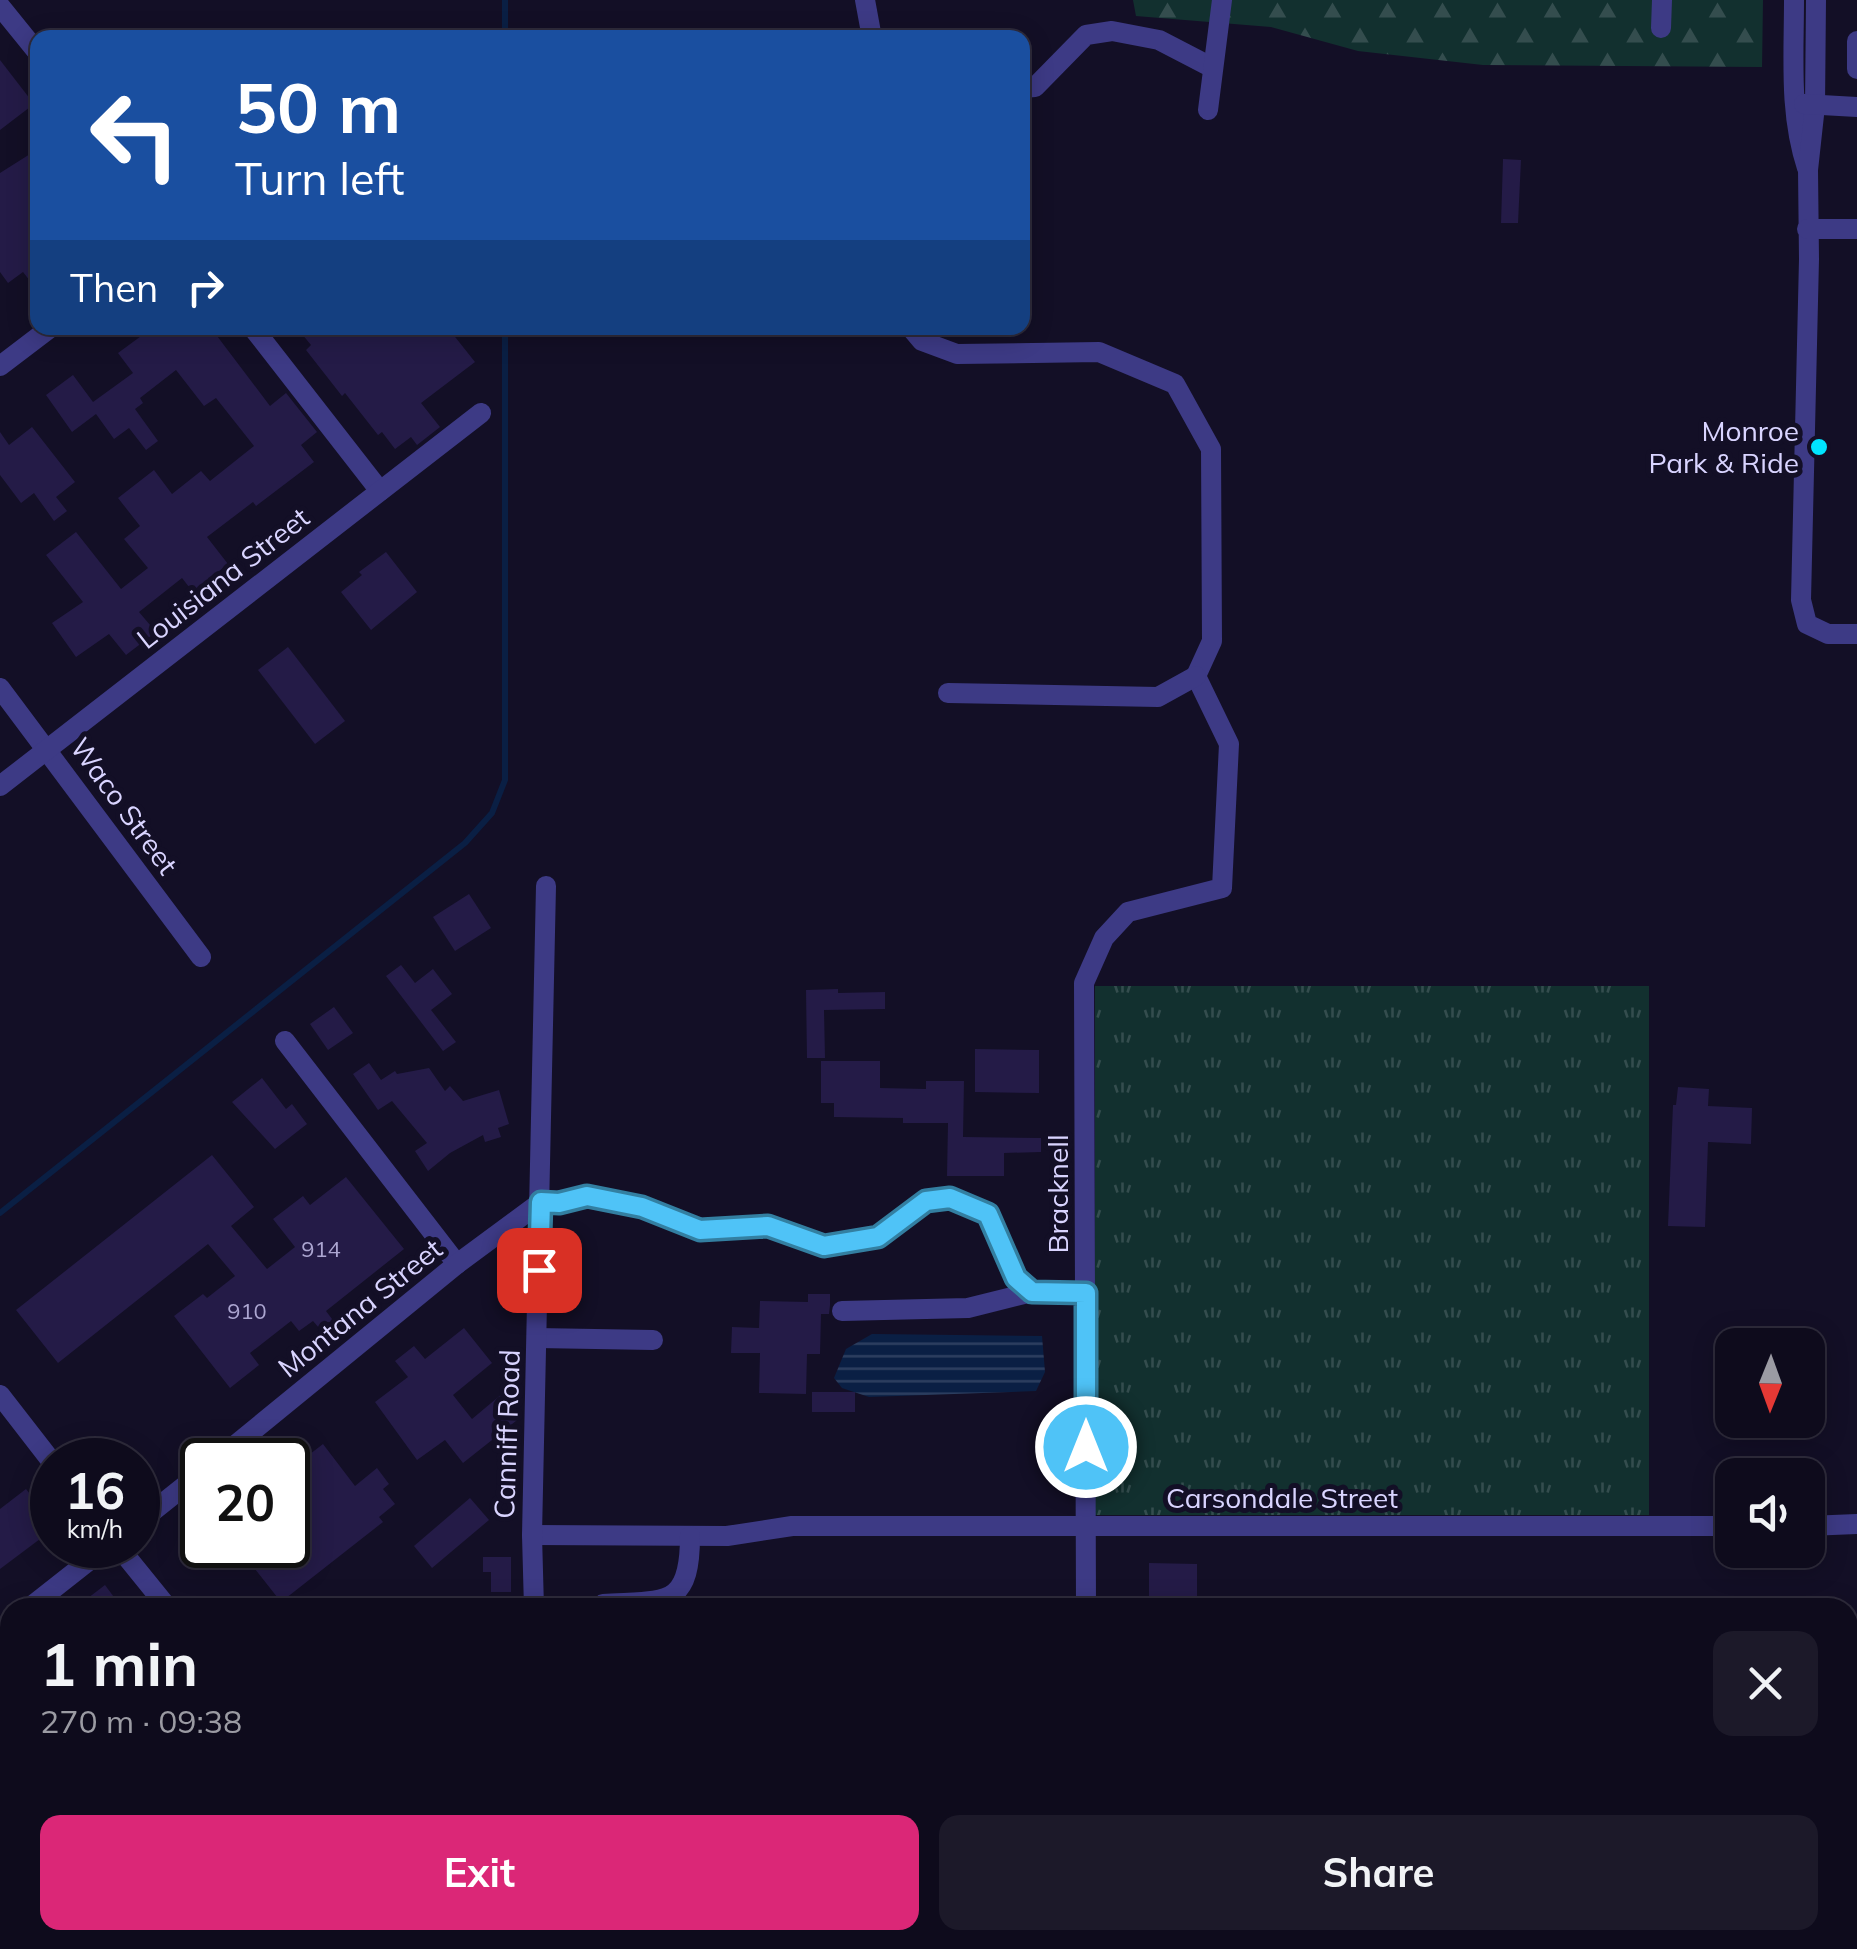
<!DOCTYPE html>
<html lang="en">
<head>
<meta charset="utf-8">
<style>
	body { margin:0; font-family:Mulish,sans-serif; background:#1c1929; color:#f1f3f6; height:100vh; display:flex; flex-direction:column; font-size:38px; white-space:nowrap }
	* { box-sizing:border-box; margin:0 }
	p { font-size:32px; color:#9b9ba3 }
	.icon { flex:none; width:55px; height:55px; fill:none; stroke:currentColor; stroke-width:2; stroke-linecap:round; stroke-linejoin:round }
	.map { position:relative; flex:1; overflow:hidden }
	.sheet { position:absolute; left:0px; top:1598px; width:1858px; height:352px; display:flex; flex-direction:column; background:#0e0b1c; border-radius:30px 30px 0 0; box-shadow:0 5px 25px #0003,0 0 0 2px #2e2b3b }
	.sheet>* { flex:none }
	.hud { position:absolute; left:30px; top:30px; width:1000px; height:305px; border-radius:20px; box-shadow:0 5px 25px #0003,0 0 0 2px #2e2b3b; background:#1a4fa0; color:#fff; overflow:hidden }
	.needle { width:65px; rotate:181deg }
	.fabs { position:absolute; left:1715px; top:1328px; display:grid; gap:20px }
	.fabs a { display:grid; place-items:center; width:110px; height:110px; border-radius:20px; background:#0e0b1c; box-shadow:0 5px 25px #0003,0 0 0 2px #2e2b3b; font-size:50px }
	.speed { position:absolute; left:30px; top:1438px; display:flex; gap:20px; font-size:50px; font-weight:700; text-align:center }
	.speed>* { display:grid; place-content:center; width:130px; height:130px; border-radius:50%; background:#0e0b1c; box-shadow:0 5px 25px #0003,0 0 0 2px #2e2b3b; line-height:1 }
	.speed small { font-size:25px; font-weight:400 }
	.speed .limit { border:5px solid #111; border-radius:15px; background:#fff; color:#111 }
	.pin { position:absolute; display:grid; place-items:center; width:85px; height:85px; color:#fff; margin:-42px; border-radius:20px; box-shadow:0 5px 15px #0006 }
	.me { position:absolute; width:110px; margin:-55px; rotate:0deg; stroke-linejoin:round; filter:drop-shadow(0 0 8px #0008) }
	.turn { display:flex; align-items:center; gap:35px; height:210px; padding:0 40px; font-size:45px }
	.turn .icon { width:130px; height:130px; stroke-width:2.5 }
	.turn b { display:block; font-size:70px; line-height:85px }
	.then { display:flex; align-items:center; height:95px; padding:0 40px; background:#0003; gap:20px; font-size:38px }
	.round { display:grid; place-items:center; flex:none; width:105px; height:105px; border-radius:20px; background:#1c1929 }
	.summary { display:flex; align-items:center; justify-content:space-between; height:170px; padding:0 40px }
	h1 { font-size:60px; font-weight:700; line-height:75px }
	.button { display:flex; gap:20px; margin-top:auto; padding:20px 40px }
	.button a { flex:1; height:115px; border-radius:20px; background:#db2777; color:#fff; font-size:40px; font-weight:700; line-height:115px; text-align:center }
	.button a+a { background:#1c1929; color:#f1f3f6 }
	.map>svg:first-child { display:block }
	.grass { fill:url(#grass-tufts) }
	.forest { fill:url(#forest-firs) }
	.water { fill:url(#water-rules) }
	.lines { fill:none; stroke-linecap:round; stroke-linejoin:round }
	.stream { stroke:#0a1f44; stroke-width:6 }
	.building { fill:#241b47 }
	.minor { stroke:#3d3a85; stroke-width:20 }
	.route-casing { stroke:#337fa1; stroke-width:25 }
	.route { stroke:#4fc3f7; stroke-width:18 }
	.poi-dot { fill:#00e5ff; stroke:#130f26; stroke-width:4 }
	.labels { text-anchor:middle; stroke-width:10; stroke-linejoin:round; paint-order:stroke }
	.number-label { font-size:22px; fill:#aca6d1 }
	.poi-label { font-size:28px; fill:#d9d4ff; stroke:#130f26; text-anchor:end }
	.street-label { font-size:28px; fill:#d9d4ff; stroke:#130f26 }
</style>
</head>
<body>
<div class="map">
<svg width="1857" height="1949" viewBox="0 0 1857 1949">
	<defs>
		<pattern id="grass-tufts" width="24" height="20" patternUnits="userSpaceOnUse" patternTransform="scale(2.5)"><rect width="24" height="20" fill="#12302f"/><path d="M3 7l-1-3M5 7V3M7 7l1-3M15 17l-1-3M17 17v-4M19 17l1-3" fill="none" stroke="#344d4e"/></pattern>
		<pattern id="forest-firs" width="22" height="20" patternUnits="userSpaceOnUse" patternTransform="scale(2.5)"><rect width="22" height="20" fill="#12302f"/><path d="M5 1l3.5 6h-7zM16 11l3.5 6h-7z" fill="#344d4e"/></pattern>
		<pattern id="water-rules" width="6" height="5" patternUnits="userSpaceOnUse" patternTransform="scale(2.5)"><rect width="6" height="5" fill="#0a1f44"/><path d="M0 2.5h6" fill="none" stroke="#2d3f60"/></pattern>
	</defs>
	<rect width="100%" height="100%" fill="#130f26"/>
	<!-- grass -->
	<rect class="grass" x="1095" y="986" width="554" height="529"/>
	<!-- forest -->
	<polygon class="forest" points="1133,0 1763,0 1762,67 1483,65 1358,51 1271,27 1136,16"/>
	<!-- water -->
	<polygon class="water" points="872,1334 1042,1336 1045,1372 1036,1391 869,1397 842,1388 834,1378 846,1349"/>
	<g class="lines">
		<!-- stream -->
		<g class="stream">
			<polyline points="505,38 505,0"/>
			<polyline points="0,1213 465,843 492,813 505,780 505,328"/>
		</g>
	</g>
	<!-- building -->
	<g class="building">
		<polygon points="0,60 34,104 0,130"/>
		<polygon points="38,149 38,291 23,272 8,283 0,272 0,173"/>
		<polygon points="1503,159 1521,160 1518,223 1501,223"/>
		<polygon points="152,328 211,328 270,406 286,393 317,432 301,445 314,462 256,506 253,502 207,537 228,564 193,592 182,578 139,612 156,632 126,655 109,634 76,657 52,623 83,602 46,555 76,532 121,589 148,568 124,539 140,526 118,498 154,470 172,494 201,471 210,481 254,446 216,398 204,406 176,370 140,398 143,403 135,409 158,441 146,450 129,428 114,439 96,414 72,432 46,395 73,375 93,402 133,373 118,353"/>
		<polygon points="297,328 405,328 411,335 421,328 448,328 475,362 421,403 440,427 417,445 411,437 395,449 382,432 378,435 345,393 342,396 306,350 311,345"/>
		<polygon points="32,427 75,482 56,497 67,511 54,521 34,493 21,503 0,475 0,432 9,445"/>
		<polygon points="386,552 417,592 371,630 341,592 362,575 359,572"/>
		<polygon points="288,647 345,721 315,744 258,670"/>
		<polygon points="469,894 491,928 455,951 433,917"/>
		<polygon points="401,965 415,983 433,969 452,994 431,1010 456,1042 443,1051 386,976"/>
		<polygon points="838,989 838,993 885,992 885,1009 824,1010 825,1058 807,1058 806,990"/>
		<polygon points="334,1007 353,1033 328,1050 310,1024"/>
		<polygon points="975,1049 1039,1050 1039,1093 975,1092"/>
		<polygon points="821,1061 880,1061 880,1088 926,1089 926,1081 964,1081 963,1137 1041,1138 1041,1152 1004,1153 1004,1176 947,1176 948,1123 903,1123 903,1118 834,1117 834,1103 821,1103"/>
		<polygon points="369,1063 381,1080 395,1071 397,1074 429,1068 445,1091 450,1086 463,1101 499,1090 509,1124 498,1128 501,1137 485,1142 483,1135 450,1153 428,1171 415,1151 427,1143 392,1101 378,1110 353,1074"/>
		<polygon points="262,1078 286,1109 292,1104 307,1124 275,1149 232,1102"/>
		<polygon points="1678,1087 1709,1089 1708,1106 1752,1108 1751,1144 1708,1142 1705,1227 1668,1226 1673,1105 1676,1105"/>
		<polygon points="212,1155 254,1207 231,1226 267,1269 295,1247 273,1219 303,1196 310,1205 346,1177 404,1249 326,1311 338,1327 326,1336 313,1321 299,1331 291,1321 250,1353 259,1365 230,1388 174,1316 203,1294 207,1298 235,1276 208,1244 58,1363 16,1310"/>
		<polygon points="808,1294 830,1294 830,1305 829,1314 821,1314 820,1354 807,1354 806,1394 759,1393 760,1353 731,1353 732,1327 759,1328 760,1301 808,1302"/>
		<polygon points="464,1328 492,1363 453,1395 472,1419 503,1393 521,1417 463,1463 445,1440 417,1460 375,1402 408,1377 395,1361 414,1346 425,1359"/>
		<rect x="812" y="1392" width="43" height="20"/>
		<polygon points="323,1444 355,1486 377,1468 389,1484 383,1489 395,1504 379,1517 383,1522 281,1602 236,1545 288,1545 288,1471"/>
		<polygon points="26,1489 52,1522 52,1530 0,1569 0,1509"/>
		<polygon points="470,1498 489,1520 432,1568 414,1546"/>
		<polygon points="483,1557 511,1557 511,1592 491,1592 491,1572 483,1572"/>
		<polygon points="1149,1563 1197,1564 1197,1608 1149,1608"/>
		<polygon points="105,1585 122,1608 75,1608"/>
	</g>
	<g class="lines">
		<!-- minor -->
		<g class="minor">
			<polyline points="865,0 872,38"/>
			<path d="M1794 0C1794 57 1789 113 1807 168"/>
			<polyline points="1816,0 1815,106 1808,170 1809,259 1801,600 1807,624 1828,634 1857,634"/>
			<polyline points="0,6 38,53"/>
			<polyline points="1661,28 1662,0"/>
			<polyline points="1857,41 1857,69"/>
			<polyline points="1022,88 1035,87 1086,35 1112,31 1159,40 1213,68"/>
			<polyline points="1804,104 1857,107"/>
			<polyline points="1208,110 1222,0"/>
			<polyline points="1807,229 1857,229"/>
			<polyline points="253,328 380,491"/>
			<polyline points="911,328 922,341 957,354 1099,352 1175,384 1211,449 1212,641 1196,676 1229,744 1222,888 1128,912 1104,938 1084,983 1086,1608"/>
			<polyline points="0,366 50,328"/>
			<polyline points="0,688 201,957"/>
			<polyline points="948,693 1158,697 1196,676"/>
			<polyline points="0,786 481,413"/>
			<polyline points="285,1041 457,1264"/>
			<polyline points="541,1202 559,1203 587,1196 642,1207 700,1230 768,1226 825,1246 878,1237 926,1201 949,1198 988,1214 1016,1278 1032,1292 1086,1293"/>
			<polyline points="842,1311 968,1308 1032,1292"/>
			<polyline points="537,1338 653,1340"/>
			<polyline points="0,1395 52,1462"/>
			<polyline points="217,1460 457,1264 541,1202"/>
			<polyline points="138,1523 202,1472"/>
			<polyline points="1808,1526 1857,1524"/>
			<polyline points="532,1535 727,1536 792,1526 1732,1526"/>
			<polyline points="117,1545 168,1608"/>
			<path d="M603 1604C665 1600 690 1609 690 1536"/>
			<polyline points="29,1608 109,1545"/>
			<polyline points="534,1608 532,1535 546,886"/>
			<polyline points="0,1630 10,1622"/>
			<polyline points="429,1940 435,1949"/>
			<polyline points="1557,1940 1557,1949"/>
			<polyline points="134,1949 145,1940"/>
			<polyline points="527,1949 527,1940"/>
			<polyline points="1085,1949 1085,1940"/>
		</g>
	</g>
	<g class="lines">
		<defs>
			<polyline id="route" points="539,1270 541,1202 559,1203 587,1196 642,1207 700,1230 768,1226 824,1246 878,1237 926,1201 950,1198 988,1214 1016,1278 1032,1292 1086,1293 1086,1447"/>
		</defs>
		<!-- route casing -->
		<use href="#route" class="route-casing"/>
		<!-- route -->
		<use href="#route" class="route"/>
	</g>
	<!-- markers -->
	<circle class="poi-dot" cx="1819" cy="447" r="10"/>
	<g class="labels">
		<!-- number labels -->
		<g class="number-label">
			<text x="321" y="1257">914</text>
			<text x="247" y="1319">910</text>
		</g>
		<!-- poi labels -->
		<g class="poi-label">
			<text x="1799" y="441">Monroe<tspan x="1799" dy="32">Park &amp; Ride</tspan></text>
		</g>
		<!-- street labels -->
		<g class="street-label">
			<text transform="translate(223 578) rotate(-38)" y="10">Louisiana Street</text>
			<text transform="translate(124 806) rotate(54)" y="10">Waco Street</text>
			<text transform="translate(1058 1194) rotate(-90)" y="10">Bracknell</text>
			<text transform="translate(360 1308) rotate(-39)" y="10">Montana Street</text>
			<text transform="translate(507 1434) rotate(-88)" y="10">Canniff Road</text>
			<text x="1282" y="1508">Carsondale Street</text>
		</g>
	</g>
</svg>
<div class="fabs">
<a><svg class="needle" viewBox="-14 -14 28 28"><path d="M0-13l5 13h-10z" fill="#e53935"/><path d="M0 13l5-13h-10z" fill="#9b9ba3"/></svg></a>
<a><svg class="icon" aria-label="sound" viewBox="0 0 24 24"><path d="M4 9h4l5-4v14l-5-4H4zM17 9q2 3 0 6"/></svg></a>
</div>
<div class="speed"><div>16<small>km/h</small></div><div class="limit">20</div></div>
<div class="pin" style="left:539px;top:1270px;background:#d93025"><svg class="icon" aria-label="arrive" viewBox="0 0 24 24"><path d="M6 21V4h12l-3 4 3 4H6"/></svg></div>
<svg class="me" style="left:1086px;top:1447px" viewBox="-20 -20 40 40"><circle r="17" fill="#4fc3f7" stroke="#fff" stroke-width="3"/><path d="M0-11L8 9 0 5-8 9z" fill="#fff"/></svg>
<div class="hud">
<div class="turn"><svg class="icon" aria-label="left" viewBox="0 0 24 24"><path d="M17 20v-9H6M10 6l-5 5 5 5"/></svg><div><b>50 m</b>Turn left</div></div>
<div class="then">Then<svg class="icon" aria-label="right" viewBox="0 0 24 24"><path d="M7 20v-9h11M14 6l5 5-5 5"/></svg></div>
</div>
<section class="sheet">
<div class="summary"><div><h1>1 min</h1><p>270 m · 09:38</p></div><a class="round"><svg class="icon" aria-label="close" viewBox="0 0 24 24"><path d="M6 6l12 12M18 6L6 18"/></svg></a></div>
<div class="button"><a>Exit</a><a>Share</a></div>
</section>
</div>
</body>
</html>
